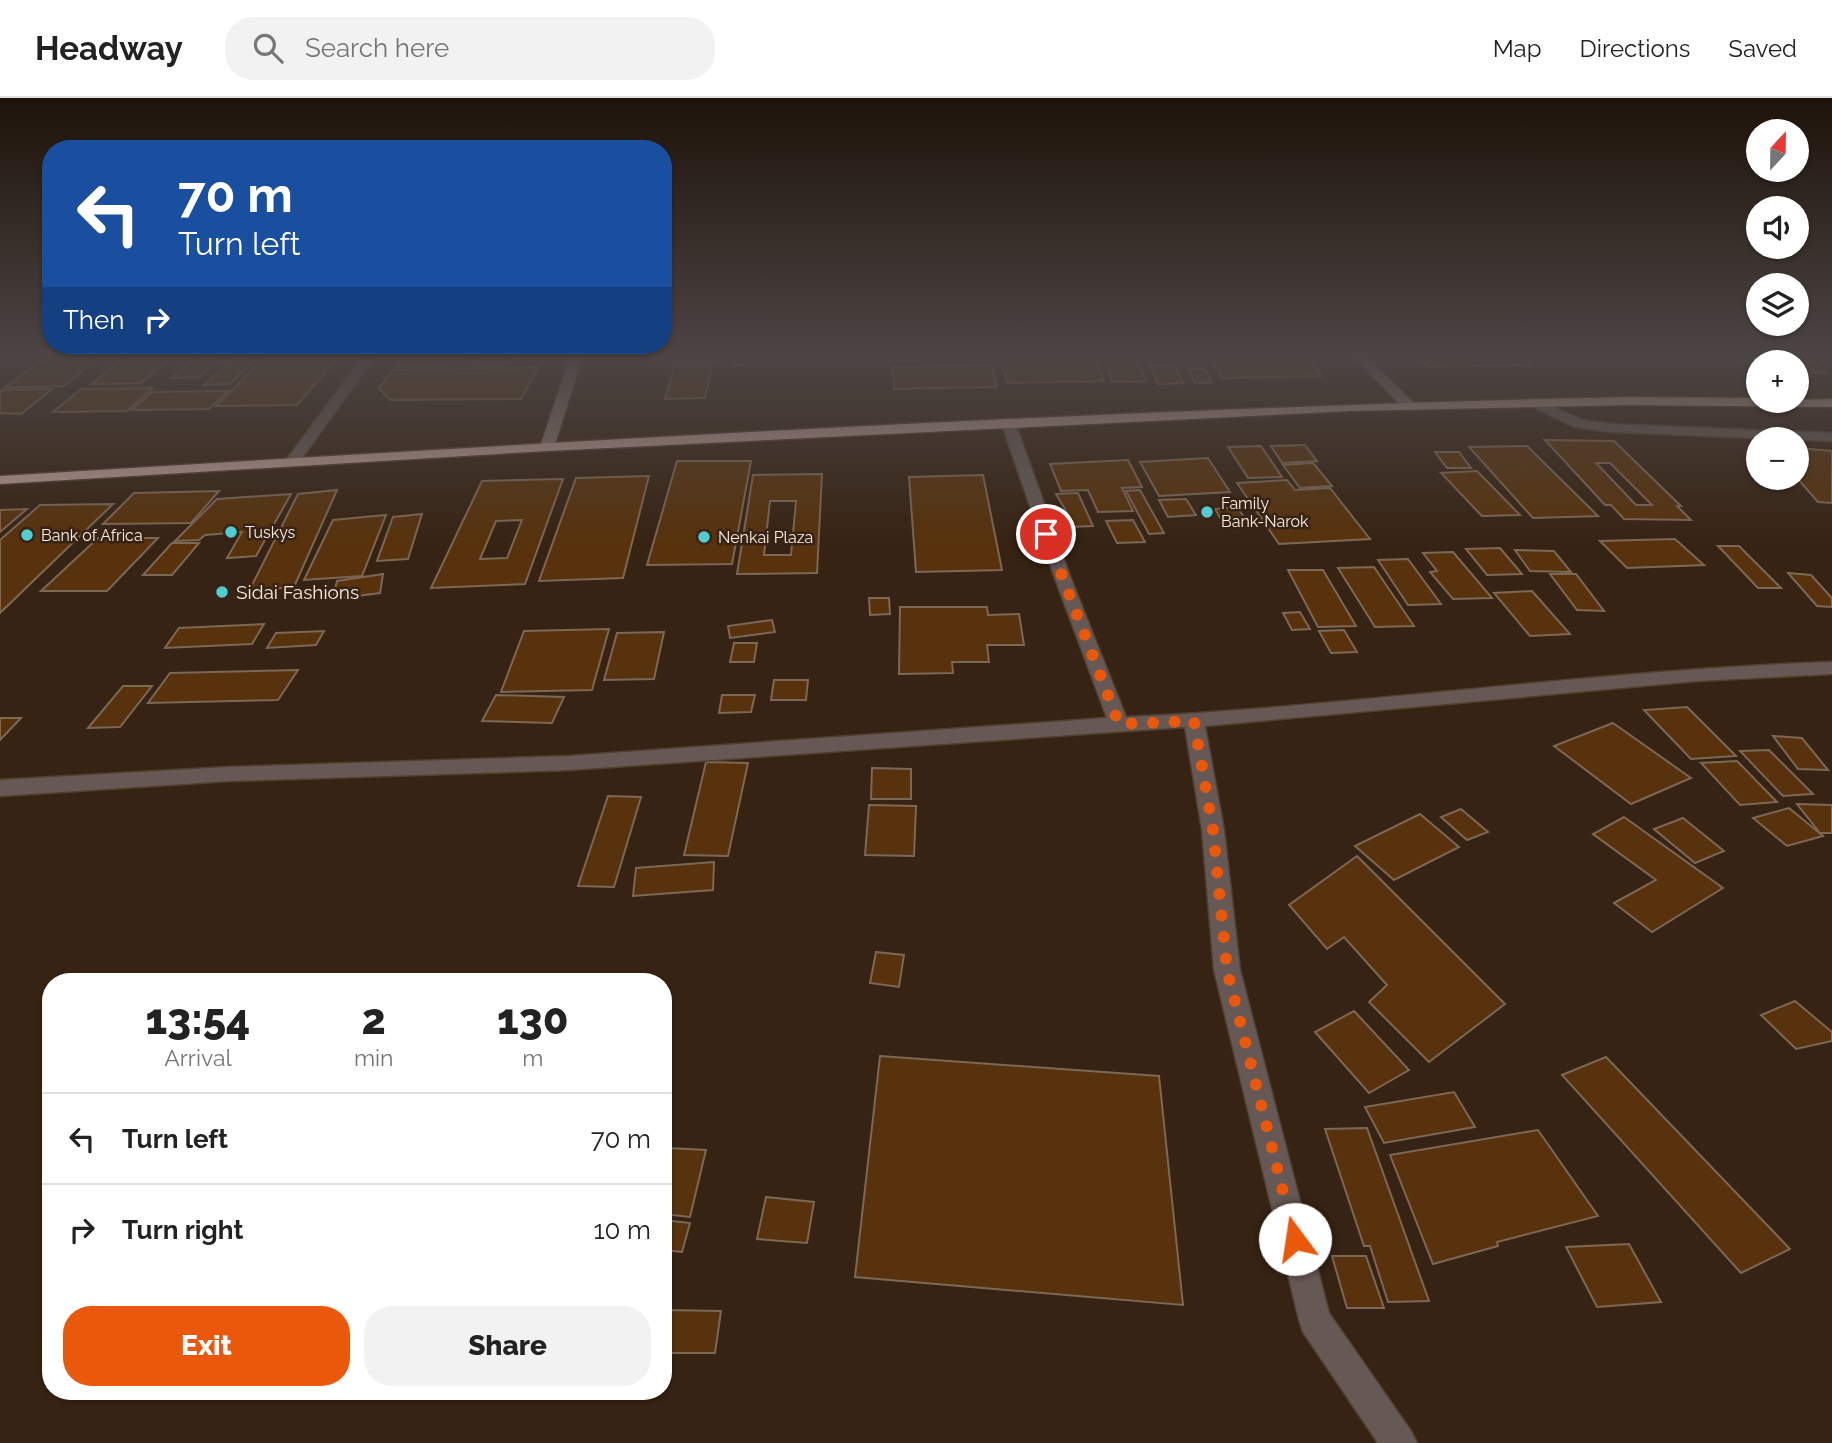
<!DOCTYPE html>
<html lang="en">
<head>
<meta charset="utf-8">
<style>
	body { margin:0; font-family:Raleway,sans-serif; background:#f2f2f2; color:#222; height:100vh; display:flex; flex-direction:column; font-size:26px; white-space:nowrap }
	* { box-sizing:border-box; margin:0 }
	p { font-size:23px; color:#767676 }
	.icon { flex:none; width:38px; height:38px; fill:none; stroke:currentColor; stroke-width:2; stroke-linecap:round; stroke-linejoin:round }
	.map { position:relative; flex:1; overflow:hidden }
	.side { position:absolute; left:42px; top:875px; width:630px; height:427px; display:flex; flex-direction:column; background:#fff; border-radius:28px; box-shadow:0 2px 5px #0004 }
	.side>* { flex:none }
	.hud { position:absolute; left:42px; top:42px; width:630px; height:214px; border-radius:28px; box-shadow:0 2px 5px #0004; background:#1a4fa0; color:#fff; overflow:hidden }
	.needle { width:46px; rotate:22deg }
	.fabs { position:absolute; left:1746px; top:21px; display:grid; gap:14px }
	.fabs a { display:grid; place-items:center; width:63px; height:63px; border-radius:50%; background:#fff; box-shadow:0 2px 5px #0004; font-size:35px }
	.pin { position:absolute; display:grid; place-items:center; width:60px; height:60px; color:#fff; margin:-30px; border:4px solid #fff; border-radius:50%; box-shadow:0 2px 7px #0007 }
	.me { position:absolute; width:77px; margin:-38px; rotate:346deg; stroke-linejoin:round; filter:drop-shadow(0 0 5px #0008) }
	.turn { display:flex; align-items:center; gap:24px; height:147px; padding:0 21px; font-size:32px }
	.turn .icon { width:91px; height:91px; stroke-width:2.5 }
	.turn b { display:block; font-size:49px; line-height:60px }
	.then { display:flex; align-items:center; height:66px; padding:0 21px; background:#0003; gap:14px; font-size:26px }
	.eta { display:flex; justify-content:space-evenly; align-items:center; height:119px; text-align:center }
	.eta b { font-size:42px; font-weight:800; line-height:49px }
	.cta { display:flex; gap:14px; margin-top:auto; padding:14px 21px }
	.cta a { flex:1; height:80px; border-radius:28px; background:#ea580c; color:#fff; font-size:28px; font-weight:800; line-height:80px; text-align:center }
	.cta a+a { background:#f2f2f2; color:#222 }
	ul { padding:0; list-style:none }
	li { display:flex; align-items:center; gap:21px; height:91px; padding:0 21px; border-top:2px solid #e0e0e0 }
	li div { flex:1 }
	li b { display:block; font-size:26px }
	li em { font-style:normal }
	header { display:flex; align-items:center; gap:42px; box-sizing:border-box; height:98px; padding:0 35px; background:#fff; border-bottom:2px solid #e0e0e0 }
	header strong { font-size:33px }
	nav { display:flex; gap:38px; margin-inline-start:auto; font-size:24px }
	.search { width:490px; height:63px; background:#f2f2f2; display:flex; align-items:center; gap:18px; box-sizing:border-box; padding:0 24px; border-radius:28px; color:#767676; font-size:26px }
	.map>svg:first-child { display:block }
	.building { fill:#57320c; stroke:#7d6755; stroke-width:2; fill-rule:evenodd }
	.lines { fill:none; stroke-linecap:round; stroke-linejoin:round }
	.street-casing { stroke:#513f30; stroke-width:3 }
	.secondary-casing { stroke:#513f30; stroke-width:3 }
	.highway-casing { stroke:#513f30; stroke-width:3 }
	.street { fill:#665955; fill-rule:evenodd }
	.secondary { fill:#88746f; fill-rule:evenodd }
	.highway { fill:#ba9b93; fill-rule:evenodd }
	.route { stroke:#ea580c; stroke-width:12; stroke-dasharray:0 21.6 }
	.poi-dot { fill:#51ccd2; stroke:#362313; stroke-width:2.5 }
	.labels { text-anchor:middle; stroke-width:5; stroke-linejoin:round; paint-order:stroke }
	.far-poi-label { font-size:16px; fill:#faede2; stroke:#362313; text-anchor:start }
	.poi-label { font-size:19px; fill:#faede2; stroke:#362313; text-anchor:start }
</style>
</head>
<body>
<header>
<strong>Headway</strong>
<div class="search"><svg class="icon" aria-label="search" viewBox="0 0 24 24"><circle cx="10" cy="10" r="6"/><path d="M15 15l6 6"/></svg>Search here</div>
<nav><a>Map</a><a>Directions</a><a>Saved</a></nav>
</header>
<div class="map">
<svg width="1832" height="1345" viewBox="0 0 1832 1345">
	<rect width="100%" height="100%" fill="#362313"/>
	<!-- building -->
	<g class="building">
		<polygon points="63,257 101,257 64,288 4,290 41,263"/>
		<polygon points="230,257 260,257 230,286 204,287 230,264 221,264"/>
		<polygon points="267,257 340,257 297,307 216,308"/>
		<polygon points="405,257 454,257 447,268 396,269"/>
		<polygon points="468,257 522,257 520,261 508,261 506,266 472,267 474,262 465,263"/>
		<polygon points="675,257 718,257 716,265 673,266"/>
		<polygon points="734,257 751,257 749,267 733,267"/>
		<polygon points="890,257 915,257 915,263 889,262"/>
		<polygon points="1000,257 1094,257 1104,283 1007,285"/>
		<polygon points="1207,257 1305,257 1322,278 1222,280"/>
		<polygon points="1416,257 1520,257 1532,267 1428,269"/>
		<polygon points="1736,257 1775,257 1784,263 1810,263 1827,275 1797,275 1797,264 1759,264 1759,274"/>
		<polygon points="126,258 173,258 141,285 92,286"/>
		<polygon points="1135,258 1146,283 1112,284 1104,259"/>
		<polygon points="195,259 222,259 199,279 172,280"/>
		<polygon points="992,267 997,289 894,291 893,269"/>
		<polygon points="675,268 712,268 705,300 665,301"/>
		<polygon points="1150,268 1175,268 1183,285 1158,286"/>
		<polygon points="539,269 521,301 390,302 379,290 393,272"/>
		<polygon points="1188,271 1205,271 1212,285 1195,285"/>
		<polygon points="153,290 127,313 53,314 81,291"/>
		<polygon points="52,291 21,316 0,315 0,294 3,292"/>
		<polygon points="228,293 209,311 132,312 152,294"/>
		<path d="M1545 342 1614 343 1681 408H1677L1691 422 1624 421 1611 407H1605ZM1596 365H1610L1652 407H1636Z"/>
		<polygon points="1305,347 1317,363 1282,365 1271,348"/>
		<polygon points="1261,348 1282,379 1248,380 1228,349"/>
		<polygon points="1527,348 1598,418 1533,420 1469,349"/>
		<polygon points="1797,350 1832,353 1832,405 1818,404 1797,380"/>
		<polygon points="1435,354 1459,354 1471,370 1447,370"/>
		<polygon points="1208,360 1230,394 1159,398 1140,364"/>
		<polygon points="1128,362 1142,389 1122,390 1133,413 1098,414 1088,392 1061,393 1050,366"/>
		<polygon points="677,363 751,363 732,466 647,467"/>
		<polygon points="1313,365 1332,388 1300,390 1283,367"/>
		<polygon points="1477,373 1520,417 1482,418 1441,375"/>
		<path d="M822 376 817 475 737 476 753 377ZM770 403H796L791 457H764Z"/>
		<polygon points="983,377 1002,472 916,474 909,379"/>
		<polygon points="649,378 623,480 539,483 576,380"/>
		<path d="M563 381 525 486 431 490 482 383ZM522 422 507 460 480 461 496 423Z"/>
		<polygon points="1287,382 1295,392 1330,390 1370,441 1279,446 1237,385"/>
		<polygon points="337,392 294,489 249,493 298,396"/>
		<polygon points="1140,392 1164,435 1149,436 1126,393"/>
		<polygon points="219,393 191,425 103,426 134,395"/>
		<polygon points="1078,395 1093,428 1067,429 1063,419 1069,418 1056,396"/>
		<polygon points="291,396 256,458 227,460 242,434 205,437 199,442 175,443 217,401"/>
		<polygon points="1186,401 1196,417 1168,419 1159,402"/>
		<polygon points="113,406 0,515 0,442 40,407"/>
		<polygon points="1237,409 1246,422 1222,423 1215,411"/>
		<polygon points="27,411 0,434 0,412"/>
		<polygon points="422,416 408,461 377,463 393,419"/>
		<polygon points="386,417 362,478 304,482 333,422"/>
		<polygon points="1133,422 1145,444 1117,445 1106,423"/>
		<polygon points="98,440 158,440 107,493 41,493"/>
		<polygon points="1675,441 1704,467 1627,470 1600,443"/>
		<polygon points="172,445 199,445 172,477 143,477"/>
		<polygon points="1718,448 1739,448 1781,490 1758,490"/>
		<polygon points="1500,450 1522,476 1487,477 1466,451"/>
		<polygon points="1515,452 1554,453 1571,474 1530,473"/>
		<polygon points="1453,454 1492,500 1453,501 1430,474 1437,473 1423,455"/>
		<polygon points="1408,461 1441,506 1408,507 1378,462"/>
		<polygon points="1374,469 1414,528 1375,529 1338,470"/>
		<polygon points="1288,472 1323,472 1356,528 1318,529"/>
		<polygon points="1788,475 1811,477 1832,500 1832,509 1817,508"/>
		<polygon points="383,476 380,495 333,501 337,483"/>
		<polygon points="1550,476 1576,476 1604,513 1577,512"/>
		<polygon points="1532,493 1570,536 1530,538 1494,495"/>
		<polygon points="869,500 889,500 890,516 870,517"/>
		<polygon points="900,509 987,509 988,517 1019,516 1024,547 987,547 989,564 952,564 953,575 899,576"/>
		<polygon points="1300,514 1310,531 1292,532 1283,515"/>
		<polygon points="772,522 775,534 730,540 728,528"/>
		<polygon points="264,526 252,546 165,550 179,530"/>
		<polygon points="609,531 592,592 501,594 524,533"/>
		<polygon points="1344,532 1357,554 1331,555 1319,533"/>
		<polygon points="324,533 316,547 267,550 276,535"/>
		<polygon points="664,534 654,581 604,582 617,535"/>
		<polygon points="734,545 757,545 754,564 730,564"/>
		<polygon points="298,572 278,602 148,605 170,575"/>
		<polygon points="774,582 808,582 806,602 771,602"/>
		<polygon points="123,588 152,588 120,629 88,630"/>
		<polygon points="496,597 564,599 552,625 482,623"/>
		<polygon points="722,597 755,597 751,614 719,615"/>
		<polygon points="1687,609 1736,658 1691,661 1644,612"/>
		<polygon points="0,620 21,620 0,642"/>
		<polygon points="1613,625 1691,680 1631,706 1554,648"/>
		<polygon points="1773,638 1802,640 1828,672 1798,671"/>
		<polygon points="1769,652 1813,696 1783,698 1740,653"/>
		<polygon points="1737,663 1777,704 1740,707 1701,665"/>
		<polygon points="706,664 748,665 728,758 684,757"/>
		<polygon points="872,670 911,671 911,701 871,701"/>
		<polygon points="608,698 641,699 614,789 578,788"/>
		<polygon points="1797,706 1832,707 1832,735 1820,735"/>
		<polygon points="869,707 916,708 914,758 865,757"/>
		<polygon points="1789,710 1823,738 1787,748 1753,720"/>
		<polygon points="1461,711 1488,734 1467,742 1441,719"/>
		<polygon points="1420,716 1459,749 1394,782 1355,748"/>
		<polygon points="1624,719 1723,790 1652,834 1614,805 1656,782 1593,736"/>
		<polygon points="1683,720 1724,753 1695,765 1654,731"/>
		<polygon points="1357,758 1505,906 1429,964 1369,904 1387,887 1344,839 1327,851 1289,807"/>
		<polygon points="714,764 713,792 633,798 636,770"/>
		<polygon points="876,854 904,857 899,889 870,885"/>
		<polygon points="1795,903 1832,934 1832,943 1796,951 1761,917"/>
		<polygon points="1354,913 1409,972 1369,995 1315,934"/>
		<polygon points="880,958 1159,978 1183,1207 855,1179"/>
		<polygon points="1606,959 1790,1151 1741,1175 1562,977"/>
		<polygon points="1454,994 1475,1029 1384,1045 1365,1009"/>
		<polygon points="1367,1030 1429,1203 1388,1204 1370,1148 1364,1148 1325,1031"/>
		<polygon points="1538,1032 1598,1118 1497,1144 1498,1148 1433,1166 1390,1057"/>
		<polygon points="668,1050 706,1052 690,1119 663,1116 663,1070"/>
		<polygon points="766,1099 814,1104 807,1145 757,1141"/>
		<polygon points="663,1122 690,1125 682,1154 663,1152"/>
		<polygon points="1629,1146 1661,1204 1597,1209 1566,1149"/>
		<polygon points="1332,1158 1366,1158 1384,1210 1347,1210"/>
		<polygon points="663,1212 721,1213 715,1255 663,1255"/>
	</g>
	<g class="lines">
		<defs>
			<g id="street">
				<polygon points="364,257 376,257 297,367 287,367 285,364 287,361"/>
				<polygon points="1534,300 1582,322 1611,326 1832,335 1832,343 1611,334 1574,329 1529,307 1529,301"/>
				<path d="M1008 320 1015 324 1070 478 1126 619C1362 608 1596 572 1832 564V576L1697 583 1205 628 1224 732 1240 872 1329 1215 1411 1333 1417 1345H1378L1303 1234 1299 1222 1214 872 1202 732 1185 629 569 672 229 683 0 698V682L229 669 569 658 1107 620 1054 478 1001 324Z"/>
			</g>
			<g id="secondary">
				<polygon points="571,257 583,257 554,349 547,353 542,352 540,349"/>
				<polygon points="1352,257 1365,257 1415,306 1415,312 1405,312"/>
			</g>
			<path id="highway" d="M1629 299 1759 300V303L1832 301V309L1629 307 1350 313 547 353 0 386V378C543 345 1086 311 1629 299Z"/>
		</defs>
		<!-- street casing -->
		<use href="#street" class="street-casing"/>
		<!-- secondary casing -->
		<use href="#secondary" class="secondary-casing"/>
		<!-- highway casing -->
		<use href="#highway" class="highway-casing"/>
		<!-- street -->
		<use href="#street" class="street"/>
		<!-- secondary -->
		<use href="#secondary" class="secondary"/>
		<!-- highway -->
		<use href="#highway" class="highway"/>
	</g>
	<!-- sky -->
	<linearGradient id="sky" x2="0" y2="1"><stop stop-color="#1e130a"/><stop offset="0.58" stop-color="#4c4544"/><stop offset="1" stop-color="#4c4544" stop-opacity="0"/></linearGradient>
	<rect width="1832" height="445" fill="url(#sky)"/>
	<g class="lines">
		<!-- route -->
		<polyline class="route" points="1046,436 1119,626 1194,623 1213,732 1227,872 1295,1141"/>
	</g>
	<!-- markers -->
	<g class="poi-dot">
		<circle cx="1207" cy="414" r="7"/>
		<circle cx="231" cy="434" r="7"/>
		<circle cx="27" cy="437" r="7"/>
		<circle cx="704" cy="439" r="7"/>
		<circle cx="222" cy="494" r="7"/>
	</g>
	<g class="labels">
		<!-- far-poi labels -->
		<g class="far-poi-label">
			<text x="1221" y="411">Family<tspan x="1221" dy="18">Bank-Narok</tspan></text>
			<text x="245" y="440">Tuskys</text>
			<text x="41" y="443">Bank of Africa</text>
			<text x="718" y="445">Nenkai Plaza</text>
		</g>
		<!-- poi labels -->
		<g class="poi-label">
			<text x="236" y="501">Sidai Fashions</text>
		</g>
	</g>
</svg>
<div class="fabs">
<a><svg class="needle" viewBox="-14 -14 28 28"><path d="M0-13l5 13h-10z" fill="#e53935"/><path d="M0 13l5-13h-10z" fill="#767676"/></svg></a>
<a><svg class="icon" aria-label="sound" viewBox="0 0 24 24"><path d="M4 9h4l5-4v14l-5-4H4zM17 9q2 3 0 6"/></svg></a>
<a><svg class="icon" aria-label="layers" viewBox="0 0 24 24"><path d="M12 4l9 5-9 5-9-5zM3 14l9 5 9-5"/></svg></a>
<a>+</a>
<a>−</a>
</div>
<div class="pin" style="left:1046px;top:436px;background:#d93025"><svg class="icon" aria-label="arrive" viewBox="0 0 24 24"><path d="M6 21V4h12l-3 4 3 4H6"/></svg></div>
<svg class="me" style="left:1295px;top:1141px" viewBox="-20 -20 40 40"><circle r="19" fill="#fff"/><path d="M0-13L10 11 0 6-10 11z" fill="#ea580c"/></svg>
<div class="hud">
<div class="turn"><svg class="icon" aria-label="left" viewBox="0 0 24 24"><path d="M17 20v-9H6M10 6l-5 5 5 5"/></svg><div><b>70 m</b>Turn left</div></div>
<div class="then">Then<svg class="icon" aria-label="right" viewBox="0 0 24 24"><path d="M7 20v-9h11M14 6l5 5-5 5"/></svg></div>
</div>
<section class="side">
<div class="eta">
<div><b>13:54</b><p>Arrival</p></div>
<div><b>2</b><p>min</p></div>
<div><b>130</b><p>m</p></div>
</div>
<ul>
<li><svg class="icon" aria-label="left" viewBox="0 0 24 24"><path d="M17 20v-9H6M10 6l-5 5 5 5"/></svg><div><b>Turn left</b></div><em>70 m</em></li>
<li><svg class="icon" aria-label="right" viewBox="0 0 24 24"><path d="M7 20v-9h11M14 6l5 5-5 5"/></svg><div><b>Turn right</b></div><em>10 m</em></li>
</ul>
<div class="cta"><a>Exit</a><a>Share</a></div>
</section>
</div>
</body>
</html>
